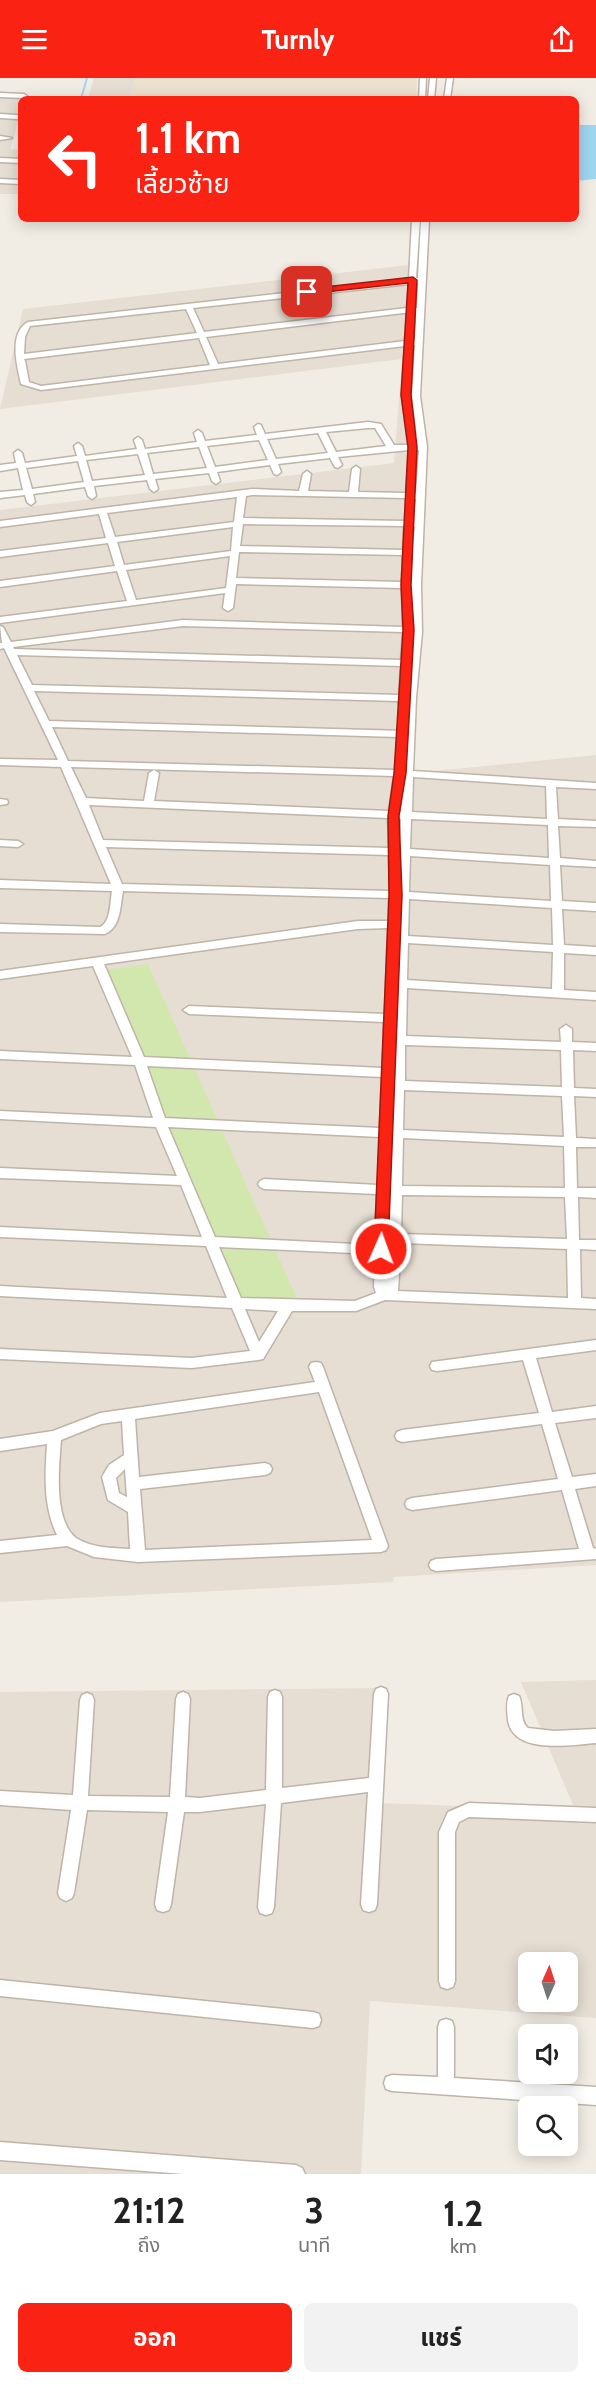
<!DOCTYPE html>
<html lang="th">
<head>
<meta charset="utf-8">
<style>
	body { margin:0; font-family:Cabin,"Noto Sans Thai",sans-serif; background:#f2f2f2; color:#222; height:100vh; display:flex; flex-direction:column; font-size:22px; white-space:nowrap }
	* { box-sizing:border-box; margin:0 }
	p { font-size:20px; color:#767676 }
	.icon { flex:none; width:33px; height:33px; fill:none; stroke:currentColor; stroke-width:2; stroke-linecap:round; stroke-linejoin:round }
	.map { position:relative; height:2096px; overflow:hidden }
	.drawer { display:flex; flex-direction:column; background:#fff; flex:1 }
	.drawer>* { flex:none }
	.banner { position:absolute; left:18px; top:18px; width:561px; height:126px; border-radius:9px; box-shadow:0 3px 15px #0003; background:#fa2313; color:#fff; overflow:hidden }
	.needle { width:39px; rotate:3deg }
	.fabs { position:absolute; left:518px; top:1874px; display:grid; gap:12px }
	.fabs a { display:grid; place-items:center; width:60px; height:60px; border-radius:9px; background:#fff; box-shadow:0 3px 15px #0003; font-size:30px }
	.pin { position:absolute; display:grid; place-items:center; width:51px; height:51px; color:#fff; margin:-26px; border-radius:12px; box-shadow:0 3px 9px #0006 }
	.me { position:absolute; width:66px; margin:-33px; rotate:2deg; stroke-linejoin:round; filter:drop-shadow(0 0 4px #0008) }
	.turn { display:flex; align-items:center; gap:21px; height:126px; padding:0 18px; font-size:27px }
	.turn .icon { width:78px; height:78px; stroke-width:2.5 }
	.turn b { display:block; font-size:42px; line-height:51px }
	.eta { display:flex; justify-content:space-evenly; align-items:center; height:102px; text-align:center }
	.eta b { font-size:36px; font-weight:700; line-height:42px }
	.cta { display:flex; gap:12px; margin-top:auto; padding:12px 18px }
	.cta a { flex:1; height:69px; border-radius:9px; background:#fa2313; color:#fff; font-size:24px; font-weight:700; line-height:69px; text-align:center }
	.cta a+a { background:#f2f2f2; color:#222 }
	header { display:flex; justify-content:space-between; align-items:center; height:78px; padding:0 18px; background:#fa2313; color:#fff; font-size:27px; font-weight:700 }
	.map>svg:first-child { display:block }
	.residential { fill:#e6ded2; fill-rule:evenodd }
	.education { fill:#ece1ce }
	.green { fill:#d2e7ad }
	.water { fill:#a0d6f0 }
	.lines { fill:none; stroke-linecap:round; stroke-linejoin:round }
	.stream { stroke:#a0d6f0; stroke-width:2 }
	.street-casing { stroke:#beb4a7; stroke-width:3 }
	.street { fill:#fff; fill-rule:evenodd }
	.route { fill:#fa2313; stroke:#a2170c; stroke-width:1.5 }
</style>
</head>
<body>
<header><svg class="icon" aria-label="menu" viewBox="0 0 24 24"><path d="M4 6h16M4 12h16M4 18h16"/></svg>Turnly<svg class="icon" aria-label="share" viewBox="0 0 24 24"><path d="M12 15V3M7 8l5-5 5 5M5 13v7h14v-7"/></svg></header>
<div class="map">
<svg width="596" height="2096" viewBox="0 0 596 2096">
	<rect width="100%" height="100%" fill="#f2ede4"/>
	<!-- residential -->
	<g class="residential">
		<polygon points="94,0 135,0 129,21 88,21"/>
		<polygon points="0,16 27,16 26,21 21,21 21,36 10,71 21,72 21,116 0,116"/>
		<polygon points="426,185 404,696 596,677 596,1487 394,1499 393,1504 0,1524 0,432 394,385 402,281 0,331 23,231"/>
		<path d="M596 1602V1940L370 1923 361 2096H0V1614L386 1610 381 1725 575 1732 521 1604ZM528 1884H567V1923H528Z"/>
	</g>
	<!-- education -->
	<polygon class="education" points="135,0 417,0 416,21 129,21"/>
	<!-- green -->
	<polygon class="green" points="148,886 298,1223 230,1222 98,893"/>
	<!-- water -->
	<polygon class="water" points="576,47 596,47 596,101 576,103"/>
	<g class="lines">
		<!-- stream -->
		<polyline class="stream" points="81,21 87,0"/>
		<defs>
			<g id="street">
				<polygon points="420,0 426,0 425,21 419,21"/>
				<polygon points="430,0 436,0 434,21 428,21"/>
				<polygon points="447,0 453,0 450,21 444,21"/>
				<polygon points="0,15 24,16 27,18 24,20 0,19"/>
				<polygon points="0,36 17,37 20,39 17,41 0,40"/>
				<polygon points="0,58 12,60 0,62"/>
				<polygon points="0,80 21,81 21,85 0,84"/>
				<polygon points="0,101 21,102 21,106 0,105"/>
				<path d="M412 141H420L416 200H418L421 141H429L420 318 427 369 421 507 422 554 416 620 413 693 596 705V711L556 709 558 741 596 743V749L558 748 560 780 596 783V789L560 787 562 823 596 825V833L562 831 564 867 596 869V877L564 875V912L596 914V922L407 910 406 958 561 964 560 951 566 947 572 951V964L596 965V973L573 972 574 1010 596 1011V1019L574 1018 576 1060 596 1061V1069H576L577 1110H596V1120L578 1119 579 1162H596V1172L580 1171 581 1220 596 1221V1231L385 1222 356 1233H292L263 1281 258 1282 192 1290 0 1281V1271L192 1280 250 1273 232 1230 0 1218V1208L227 1220 206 1168 0 1159V1149L202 1159 181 1107 0 1100V1090L177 1098 156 1049 0 1041V1033L153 1040 135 987 0 981V973L132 979 93 888 0 901V893L358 843H389V820L123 813C120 829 121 849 105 856L0 854V846L100 849C111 844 110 824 112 813L0 810V802L111 806 61 689 0 687V681L58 682 4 570 0 571V565H2L0 548 3 549 11 564 183 542 403 549 402 510 236 506 233 530 228 533 223 530 225 515 0 545V539L127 523 117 493 0 509V503L115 488 108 465 0 479V473L106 460 99 436 0 449V443L252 411 299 413 303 396 307 393 311 396 308 413 349 414 352 391 356 388 360 391 358 414 406 415 409 372 338 379 342 387 338 390 335 389 330 380 278 386 281 394 277 397 274 396 270 387 217 394 220 403 216 406 212 403 209 395 155 401 158 411 154 414 150 411 147 402 94 408 96 418 92 421 88 418 85 409 33 416 35 424 31 427 27 424 25 417 0 420V414L23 412 18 390 0 393V387L16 385 14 375 18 372 22 375 25 385 77 378 74 368 78 365 82 368 85 378 137 371 134 362 138 359 142 362 145 371 197 364 194 355 198 352 202 355 205 363 257 357 254 349 258 346 261 347 265 356 368 344 381 346 394 367H408L402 317 405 268 41 312 21 306C17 288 8 255 28 244L409 201ZM416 205H418L417 230H415ZM409 206 407 230 204 254 193 230ZM186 231 197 255 24 276 25 259 30 248ZM403 235H407L405 263 218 286 206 259ZM415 235H416L415 262H413ZM199 260 210 287 41 308 29 304 25 283 24 281ZM413 267H415L412 318 418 366 410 317ZM368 350H375L386 368 336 374 326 354ZM318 355 328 375 276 381 267 361ZM259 362 268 382 215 389 207 368ZM199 369 207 390 153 396 147 375ZM417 372H419L416 415H415ZM138 376 145 397 92 403 86 382ZM78 383 84 404 32 411 26 390ZM252 417 406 420 405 443 243 440 246 418ZM237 419 234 444 115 459 107 435ZM415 421H416L414 443ZM243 446 404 448 403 472 240 468ZM233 449 231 473 124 487 117 464ZM413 449H415L412 472ZM239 474 403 477 402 504 236 500ZM230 478 226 510 136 522 126 492ZM412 478H413L411 504ZM183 548 403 554 401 582 14 571 13 569ZM17 577 401 588 399 617 32 607ZM34 613 398 623 400 630H406L405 653 49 643ZM52 649 398 659 395 692 68 683ZM71 689 394 698 389 733 154 723 159 695 154 692 149 695 144 723 86 720ZM413 699 546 708 547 741 412 734ZM402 713 401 734H399ZM89 727 388 740 389 770 103 762ZM398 740 401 741 400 770H399ZM411 741 548 747 549 780 410 771ZM106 769 389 777 390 813 122 806ZM410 778 550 787 551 823 409 814ZM409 821 552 830 553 867 408 858ZM388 850 385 936 189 928 183 932 189 936 384 944 383 990 144 979 104 886 358 851ZM408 865 553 874 552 911 407 902ZM405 967 561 972 562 1009 405 1003ZM147 988 382 999 380 1050 165 1040ZM404 1012 562 1018 564 1059 403 1052ZM168 1049 380 1059 378 1107 264 1101 260 1103 258 1106 260 1109 264 1111 377 1116 375 1167 215 1159ZM403 1060 564 1068 565 1110 402 1108ZM402 1117 565 1119 567 1161 401 1156ZM401 1165 567 1171 568 1220 398 1213ZM219 1169 375 1176 374 1209 376 1215 355 1223 241 1220ZM245 1231 278 1233 259 1264Z"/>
				<polygon points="0,721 7,722 8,724 7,726 0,727"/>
				<polygon points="0,762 18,763 23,766 18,769 0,768"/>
				<polygon points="596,1262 596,1272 536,1280 552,1334 596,1328 596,1340 555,1345 572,1399 596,1396 596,1408 575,1411 593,1470 596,1471 596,1481 436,1493 431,1491 429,1487 431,1483 436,1481 579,1471 562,1412 412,1432 407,1430 405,1426 407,1422 412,1420 558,1401 542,1346 402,1364 397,1362 395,1358 397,1354 402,1352 539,1335 523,1282 437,1293 432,1292 430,1288 432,1284"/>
				<path d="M316 1284 321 1285 323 1289 388 1468 386 1472 381 1474 138 1484 94 1479 67 1468 0 1475V1463L57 1457C43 1428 45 1397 47 1366L0 1373V1361L53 1353 100 1335 315 1304 309 1289 311 1285ZM319 1314 372 1462 145 1472 140 1411 265 1397 270 1395 272 1391 270 1387 265 1385 139 1399 135 1341ZM122 1343 124 1377 109 1387 102 1399 108 1422 128 1434 130 1471C113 1470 91 1470 76 1460 53 1442 59 1388 61 1362L101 1346ZM125 1391 127 1419 119 1415 116 1400Z"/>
				<polygon points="381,1609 386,1611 388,1616 377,1826 375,1832 369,1834 363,1832 361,1826 368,1714 281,1725 274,1829 272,1835 266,1837 260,1835 258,1829 266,1726 200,1734 184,1734 171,1826 169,1832 163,1834 157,1832 155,1826 168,1734 87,1732 74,1815 72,1820 66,1823 60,1820 58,1815 71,1732 0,1727 0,1713 73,1717 80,1622 82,1617 87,1615 92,1617 94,1622 88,1718 170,1719 176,1621 178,1616 183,1614 188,1616 190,1621 185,1719 200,1720 266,1712 268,1619 270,1614 275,1612 280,1614 282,1619 282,1710 369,1700 374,1616 376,1611"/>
				<path d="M514 1616 519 1618C524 1628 519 1642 528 1650L554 1653 596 1651V1665C570 1667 513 1677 508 1642 507 1634 506 1625 509 1618Z"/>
				<polygon points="469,1725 596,1730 596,1744 469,1739 459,1744 455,1754 455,1903 453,1909 447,1911 441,1909 439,1903 439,1754 448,1734"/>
				<polygon points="0,1902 313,1934 319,1936 321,1942 319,1948 313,1950 0,1918"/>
				<polygon points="446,1941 452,1943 454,1949 454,2000 596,2009 596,2027 392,2013 386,2011 384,2005 386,1999 392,1997 438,1999 438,1949 440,1943"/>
				<polygon points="0,2064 296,2087 302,2090 305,2096 184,2096 0,2082"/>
			</g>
		</defs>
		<!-- street casing -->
		<use href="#street" class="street-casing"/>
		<!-- street -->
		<use href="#street" class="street"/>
	</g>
	<!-- route -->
	<polygon class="route" points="413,199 417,202 411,317 417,369 411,507 414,552 406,695 399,738 402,817 388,1171 386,1175 376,1175 374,1171 389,817 388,738 394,695 403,552 401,507 408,369 401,317 408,205 307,216 303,214 307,211"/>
</svg>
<div class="fabs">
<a><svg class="needle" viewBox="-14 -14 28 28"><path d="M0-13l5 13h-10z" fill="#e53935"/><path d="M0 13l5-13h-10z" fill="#767676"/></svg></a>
<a><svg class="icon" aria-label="sound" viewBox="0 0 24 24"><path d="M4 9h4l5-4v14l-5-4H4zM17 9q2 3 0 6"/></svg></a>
<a><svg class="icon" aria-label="search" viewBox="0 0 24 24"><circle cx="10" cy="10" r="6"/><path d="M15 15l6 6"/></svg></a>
</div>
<div class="pin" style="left:307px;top:214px;background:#d93025"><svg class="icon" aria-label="arrive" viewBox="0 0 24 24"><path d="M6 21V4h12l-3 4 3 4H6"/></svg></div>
<svg class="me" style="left:381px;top:1171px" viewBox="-20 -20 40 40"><circle r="17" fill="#fa2313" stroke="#fff" stroke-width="3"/><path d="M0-11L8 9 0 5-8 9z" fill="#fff"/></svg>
<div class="banner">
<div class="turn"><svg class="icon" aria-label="left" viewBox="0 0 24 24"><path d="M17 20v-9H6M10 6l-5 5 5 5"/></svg><div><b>1.1 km</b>เลี้ยวซ้าย</div></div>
</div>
</div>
<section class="drawer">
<div class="eta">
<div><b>21:12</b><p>ถึง</p></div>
<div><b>3</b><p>นาที</p></div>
<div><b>1.2</b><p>km</p></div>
</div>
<div class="cta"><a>ออก</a><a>แชร์</a></div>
</section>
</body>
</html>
